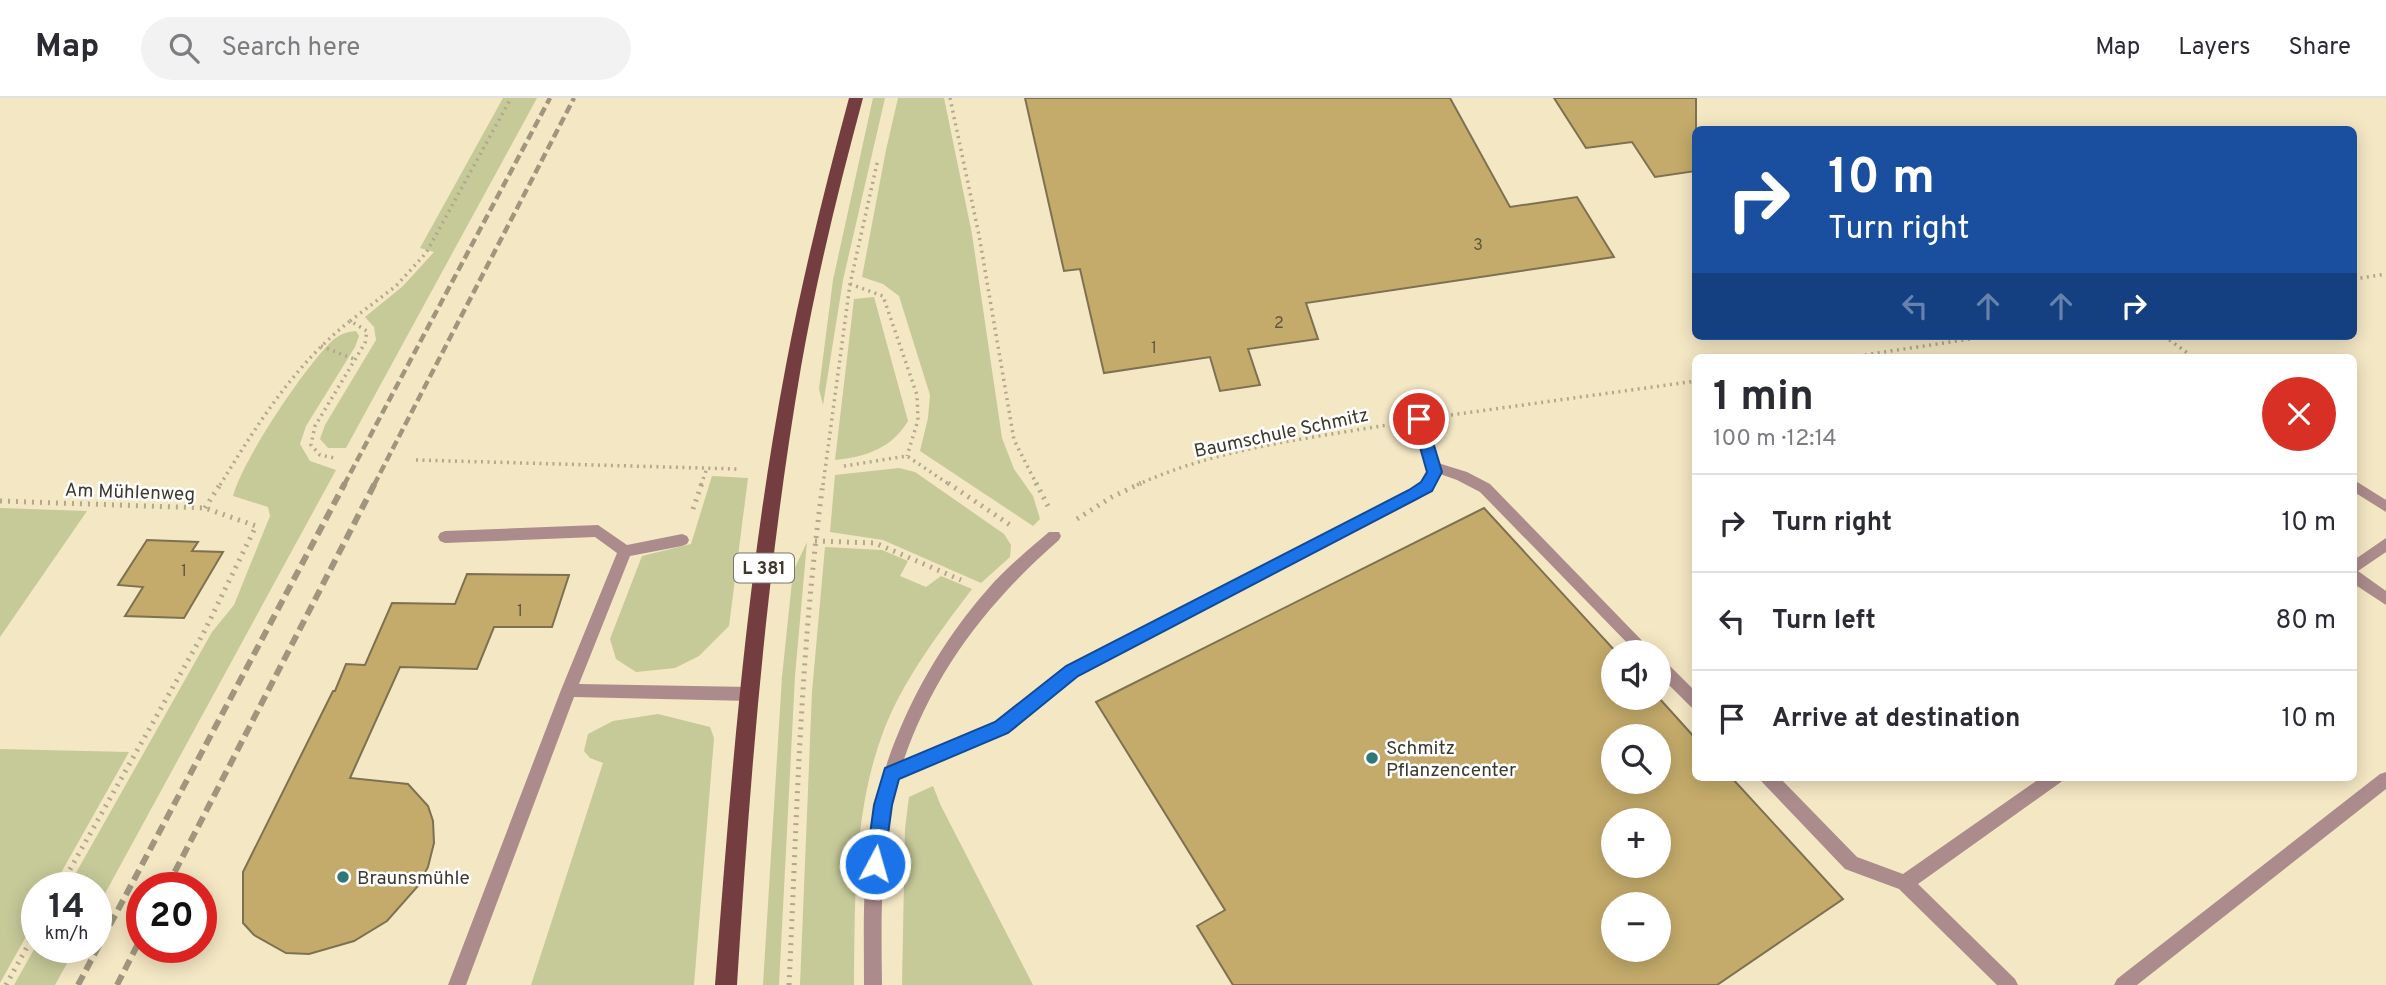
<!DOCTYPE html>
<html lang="en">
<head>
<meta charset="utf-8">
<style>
	body { margin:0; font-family:Overpass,sans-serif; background:#f2f2f3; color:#2b2b33; height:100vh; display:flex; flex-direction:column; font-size:26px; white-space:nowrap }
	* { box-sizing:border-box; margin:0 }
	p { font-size:23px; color:#7c7c81 }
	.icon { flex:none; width:38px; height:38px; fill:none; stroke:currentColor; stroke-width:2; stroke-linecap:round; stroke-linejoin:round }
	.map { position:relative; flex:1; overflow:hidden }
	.sheet { position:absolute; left:1692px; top:256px; width:665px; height:427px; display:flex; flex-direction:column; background:#fff; border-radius:10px; box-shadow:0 4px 18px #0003 }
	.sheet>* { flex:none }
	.top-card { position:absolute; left:1692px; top:28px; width:665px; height:214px; border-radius:10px; box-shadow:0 4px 18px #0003; background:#1a4fa0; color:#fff; overflow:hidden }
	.tools { position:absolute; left:1601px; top:542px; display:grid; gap:14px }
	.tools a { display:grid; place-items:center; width:70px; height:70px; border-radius:50%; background:#fff; box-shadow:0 4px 18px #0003; font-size:35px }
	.speed { position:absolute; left:21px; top:774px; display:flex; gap:14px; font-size:35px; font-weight:700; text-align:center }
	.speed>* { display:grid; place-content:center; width:91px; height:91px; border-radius:50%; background:#fff; box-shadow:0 4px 18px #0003; line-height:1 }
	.speed small { font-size:18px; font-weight:400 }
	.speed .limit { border:10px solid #d22; background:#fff; color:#111 }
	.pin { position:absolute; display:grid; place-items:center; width:60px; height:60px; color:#fff; margin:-30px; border:4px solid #fff; border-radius:50%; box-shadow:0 2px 7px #0007 }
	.me { position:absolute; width:77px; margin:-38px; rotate:6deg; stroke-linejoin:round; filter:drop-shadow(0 0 5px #0008) }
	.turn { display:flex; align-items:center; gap:24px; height:147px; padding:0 21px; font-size:32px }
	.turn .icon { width:91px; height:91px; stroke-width:2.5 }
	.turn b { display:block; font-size:49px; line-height:60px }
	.lanes { display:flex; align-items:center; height:66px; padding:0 21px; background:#0003; justify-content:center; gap:35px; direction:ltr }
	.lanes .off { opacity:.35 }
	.round { display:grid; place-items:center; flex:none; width:74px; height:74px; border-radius:37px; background:#f2f2f3 }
	.summary { display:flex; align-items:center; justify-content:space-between; height:119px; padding:0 21px }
	h1 { font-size:42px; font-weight:700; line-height:52px }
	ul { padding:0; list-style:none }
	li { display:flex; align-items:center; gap:21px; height:98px; padding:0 21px; border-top:2px solid #e1e1e2 }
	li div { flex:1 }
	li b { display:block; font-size:26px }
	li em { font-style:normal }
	header { display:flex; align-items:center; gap:42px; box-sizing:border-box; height:98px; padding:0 35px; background:#fff; border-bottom:2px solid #e1e1e2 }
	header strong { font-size:33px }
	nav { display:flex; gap:38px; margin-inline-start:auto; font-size:24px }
	.search { width:490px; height:63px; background:#f2f2f3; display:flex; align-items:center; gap:18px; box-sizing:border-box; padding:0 24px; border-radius:38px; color:#7c7c81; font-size:26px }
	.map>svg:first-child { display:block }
	.green { fill:#c6c998 }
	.building { fill:#c4ab6b; stroke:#7d7152; stroke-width:2; fill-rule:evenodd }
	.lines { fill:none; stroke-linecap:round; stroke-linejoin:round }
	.path-far1 { stroke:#b2a88d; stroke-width:3.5; stroke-dasharray:2 4.5; stroke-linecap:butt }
	.path { stroke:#b2a88d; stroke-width:5; stroke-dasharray:2 6; stroke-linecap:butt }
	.lane { fill:#ab8b8b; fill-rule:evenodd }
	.primary { fill:#743e41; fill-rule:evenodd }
	.rail-far1 { stroke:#9f967d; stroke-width:4.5; stroke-dasharray:9 4.5; stroke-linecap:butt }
	.rail { stroke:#9f967d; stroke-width:6; stroke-dasharray:11 6; stroke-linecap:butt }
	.route { fill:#1a73e8; stroke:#114b97; stroke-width:2 }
	.poi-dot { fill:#2f787a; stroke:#fff; stroke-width:2.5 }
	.labels { text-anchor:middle; stroke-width:5; stroke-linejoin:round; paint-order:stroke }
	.number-label { font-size:16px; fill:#60563b }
	.shield { fill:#fff; stroke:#78746b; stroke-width:2 }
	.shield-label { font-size:18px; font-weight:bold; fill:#3e392b }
	.street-label { font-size:19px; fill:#3e392b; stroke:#fff }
	.poi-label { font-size:19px; fill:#3e392b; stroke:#fff; text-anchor:start }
</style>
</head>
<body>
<header>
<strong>Map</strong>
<div class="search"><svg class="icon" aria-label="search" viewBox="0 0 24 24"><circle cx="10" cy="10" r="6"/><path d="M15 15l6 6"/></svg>Search here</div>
<nav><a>Map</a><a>Layers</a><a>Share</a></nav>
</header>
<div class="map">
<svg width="2386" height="887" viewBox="0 0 2386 887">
	<rect width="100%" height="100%" fill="#f4e7c4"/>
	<!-- green -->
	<g class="green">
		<polygon points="503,0 537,0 346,350 328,350 320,341 325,327 376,242 374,229 365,219 403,188 434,154 420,150"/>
		<polygon points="873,0 885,0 843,182 823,307 819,291 833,182"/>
		<polygon points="898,0 944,0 972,136 1002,340 1014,371 1033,398 1040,421 1033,428 920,353 928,320 930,297 899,198 883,186 862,179 886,52"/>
		<path d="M874 199 908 323C892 350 866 359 835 362L854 201Z"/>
		<path d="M356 233 359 238 355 249 306 328 300 346 310 363 336 372 96 812V789H68L212 534 234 507 270 418 268 409 233 398C243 361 304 270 332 243 340 236 346 234 356 233Z"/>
		<polygon points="899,370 915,374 1004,436 1011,447 1010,459 981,485 883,442 830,434 835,377"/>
		<polygon points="712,378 748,380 729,528 699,558 675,570 636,574 616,561 610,541 642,458 691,446"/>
		<polygon points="0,410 87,413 0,539"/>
		<polygon points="807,444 795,578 779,887 763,887 782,579 793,474"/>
		<path d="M825 449 882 452 908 463 900 478 926 489 941 478 972 491C938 536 902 583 882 637 853 717 855 804 854 887H800L812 594Z"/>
		<polygon points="658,616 710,629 714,640 694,887 531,887 603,665 590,660 584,653 588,636 613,623"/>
		<polygon points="0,651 129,654 53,789 37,789 37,819 0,885"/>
		<polygon points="933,688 941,708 1033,887 902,887 905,731 909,699"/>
		<polygon points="37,846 37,849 76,849 55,887 14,887"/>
	</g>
	<!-- building -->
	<g class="building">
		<polygon points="1025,0 1450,0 1510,109 1577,99 1614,159 1306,205 1318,241 1248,251 1260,287 1220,293 1210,259 1104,275 1080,171 1064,173"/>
		<polygon points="1554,0 1696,0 1696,73 1655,79 1632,44 1586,50"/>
		<path d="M1484 410 1617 555H1614V600H1659L1696 641V679H1731L1843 801 1717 887H1233L1197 828 1225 812 1096 604ZM1614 639H1659V684H1614ZM1614 723H1659V768H1614ZM1614 807H1659V852H1614Z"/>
		<polygon points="147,442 198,444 192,453 223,454 184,520 125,518 143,489 118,487"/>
		<polygon points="467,476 569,477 552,529 494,529 477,571 400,569 350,680 408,686 428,708 433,723 434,745 428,769 418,788 387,823 354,843 309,856 286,855 254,837 243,825 243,774 333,593 335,593 346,566 365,567 392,505 455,506"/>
	</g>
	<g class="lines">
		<!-- path-far1 -->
		<g class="path-far1">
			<polyline points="950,0 979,137 1014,342 1037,387"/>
			<polyline points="2354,181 2386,176"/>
			<polyline points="850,186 883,198 917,297 918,322 907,358"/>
			<polyline points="350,223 396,188 426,155 511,0"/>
			<polyline points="2164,238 2193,259"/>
			<polyline points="321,248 354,261"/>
			<polyline points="1852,259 1989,238"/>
			<polyline points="1451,317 1696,283"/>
			<polyline points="416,362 738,371"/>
			<polyline points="844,368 907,358 950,387"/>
			<path d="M220 387C257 327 294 267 350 223L367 233 365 245 315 328 311 347 320 357 335 360"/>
			<polyline points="701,387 707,370"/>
			<polyline points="823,387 850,186 878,61"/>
			<path d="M1137 387C1215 351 1304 341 1387 327"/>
		</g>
		<!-- path -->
		<g class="path">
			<polyline points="948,385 1013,429"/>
			<polyline points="1036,385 1048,408"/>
			<polyline points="0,403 205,410 256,428 204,534 60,789"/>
			<polyline points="205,410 221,385"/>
			<polyline points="693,411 702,385"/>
			<polyline points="1077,421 1112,399 1141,385"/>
			<polyline points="815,443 875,445 961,482"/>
			<polyline points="6,887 37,831"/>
			<path d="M789 887C797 720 800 552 823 385"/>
		</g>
		<!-- lane -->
		<g class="lane">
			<path d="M1419 316 1426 321 1438 365 1467 374 1490 386 1654 555H1637L1480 394 1457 382 1440 376 1431 392 1419 401 1077 578 1007 634 898 681C880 749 881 817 882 887H864C864 834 862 780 871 728 886 642 930 557 987 492 1005 471 1028 452 1049 434H1059L1061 438 1059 442C988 504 934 573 903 664L997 624 1067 568 1409 393 1421 384 1427 374 1412 321Z"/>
			<polygon points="2354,382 2386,402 2386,414 2354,394"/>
			<polygon points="598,427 627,447 682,436 687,438 689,442 687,446 682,448 630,458 579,586 750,589 755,591 758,596 755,601 750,603 574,599 466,887 448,887 561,592 617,455 595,439 445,445 440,443 438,439 440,435 445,433"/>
			<polygon points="2386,440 2386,454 2358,473 2386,493 2386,507 2354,486 2354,462"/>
			<polygon points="1659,561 1664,562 1696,594 1696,611 1691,609 1659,577"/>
			<polygon points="2386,674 2386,691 2137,887 2114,887 2117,881 2380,676"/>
			<polygon points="1760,679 1779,679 1857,759 1903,776 2042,679 2063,679 2061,684 1918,786 2015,881 2018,887 1997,887 1899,791 1845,771 1762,684"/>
		</g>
		<!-- primary -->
		<path class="primary" d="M849 0H863C839 89 817 178 801 269 766 474 750 680 737 887H715C731 680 747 472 786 267 803 177 825 89 849 0Z"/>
		<!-- rail-far1 -->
		<g class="rail-far1">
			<polyline points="344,387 550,0"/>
			<polyline points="374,387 574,0"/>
		</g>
		<!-- rail -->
		<g class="rail">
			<polyline points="167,789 375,385"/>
			<polyline points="78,887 345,385"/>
			<polyline points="117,887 142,838"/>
		</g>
	</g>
	<!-- route -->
	<polygon class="route" points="1419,316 1426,321 1442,374 1432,393 1078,578 1008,635 899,681 892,707 884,766 882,773 875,775 868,773 866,766 874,707 885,670 995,624 1066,568 1409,392 1421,384 1427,374 1412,321"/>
	<!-- markers -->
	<g class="poi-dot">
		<circle cx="1372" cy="660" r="7"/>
		<circle cx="343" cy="779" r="7"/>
	</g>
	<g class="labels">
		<!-- number labels -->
		<g class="number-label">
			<text x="1478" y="152">3</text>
			<text x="1279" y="230">2</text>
			<text x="1154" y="255">1</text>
			<text x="184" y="478">1</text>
			<text x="520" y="518">1</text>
		</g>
		<!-- shield labels -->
		<rect class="shield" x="734" y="455.5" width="60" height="29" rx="5"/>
		<g class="shield-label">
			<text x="764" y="476">L 381</text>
		</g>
		<!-- street labels -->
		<g class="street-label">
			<text transform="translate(1281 334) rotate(-12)" y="7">Baumschule Schmitz</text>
			<text transform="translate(130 393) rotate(2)" y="7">Am Mühlenweg</text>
		</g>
		<!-- poi labels -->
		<g class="poi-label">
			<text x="1386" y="656">Schmitz<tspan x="1386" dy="22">Pflanzencenter</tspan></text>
			<text x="357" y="786">Braunsmühle</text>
		</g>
	</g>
</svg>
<div class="tools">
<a><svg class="icon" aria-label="sound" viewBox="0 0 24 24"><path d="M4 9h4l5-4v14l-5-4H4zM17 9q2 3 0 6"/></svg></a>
<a><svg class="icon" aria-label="search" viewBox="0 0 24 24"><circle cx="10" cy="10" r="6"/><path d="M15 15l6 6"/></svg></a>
<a>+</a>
<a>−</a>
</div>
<div class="speed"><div>14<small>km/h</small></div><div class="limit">20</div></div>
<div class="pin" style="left:1419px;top:321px;background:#d93025"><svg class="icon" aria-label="arrive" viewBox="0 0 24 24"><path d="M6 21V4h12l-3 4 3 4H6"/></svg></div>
<svg class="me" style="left:875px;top:766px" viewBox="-20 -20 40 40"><circle r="17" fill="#1a73e8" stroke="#fff" stroke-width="3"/><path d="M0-11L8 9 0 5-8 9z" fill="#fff"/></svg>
<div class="top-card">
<div class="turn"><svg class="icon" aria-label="right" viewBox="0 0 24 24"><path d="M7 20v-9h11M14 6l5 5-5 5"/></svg><div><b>10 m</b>Turn right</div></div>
<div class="lanes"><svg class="icon off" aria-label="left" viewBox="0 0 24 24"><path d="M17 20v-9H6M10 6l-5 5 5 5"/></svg><svg class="icon off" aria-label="ahead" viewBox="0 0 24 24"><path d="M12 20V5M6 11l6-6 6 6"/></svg><svg class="icon off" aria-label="ahead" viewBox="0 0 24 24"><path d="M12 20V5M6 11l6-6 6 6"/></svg><svg class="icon" aria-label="right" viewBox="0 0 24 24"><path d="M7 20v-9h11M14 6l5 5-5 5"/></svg></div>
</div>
<section class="sheet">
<div class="summary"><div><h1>1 min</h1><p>100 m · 12:14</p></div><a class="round" style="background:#d93025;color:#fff"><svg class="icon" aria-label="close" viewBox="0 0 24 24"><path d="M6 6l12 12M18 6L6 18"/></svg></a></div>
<ul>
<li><svg class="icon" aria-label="right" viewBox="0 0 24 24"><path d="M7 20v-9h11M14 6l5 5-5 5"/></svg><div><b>Turn right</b></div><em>10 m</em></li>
<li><svg class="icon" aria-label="left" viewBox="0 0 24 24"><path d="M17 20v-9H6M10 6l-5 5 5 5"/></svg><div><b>Turn left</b></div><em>80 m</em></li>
<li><svg class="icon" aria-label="arrive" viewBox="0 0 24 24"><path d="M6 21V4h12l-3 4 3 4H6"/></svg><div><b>Arrive at destination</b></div><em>10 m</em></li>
</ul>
</section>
</div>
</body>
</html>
